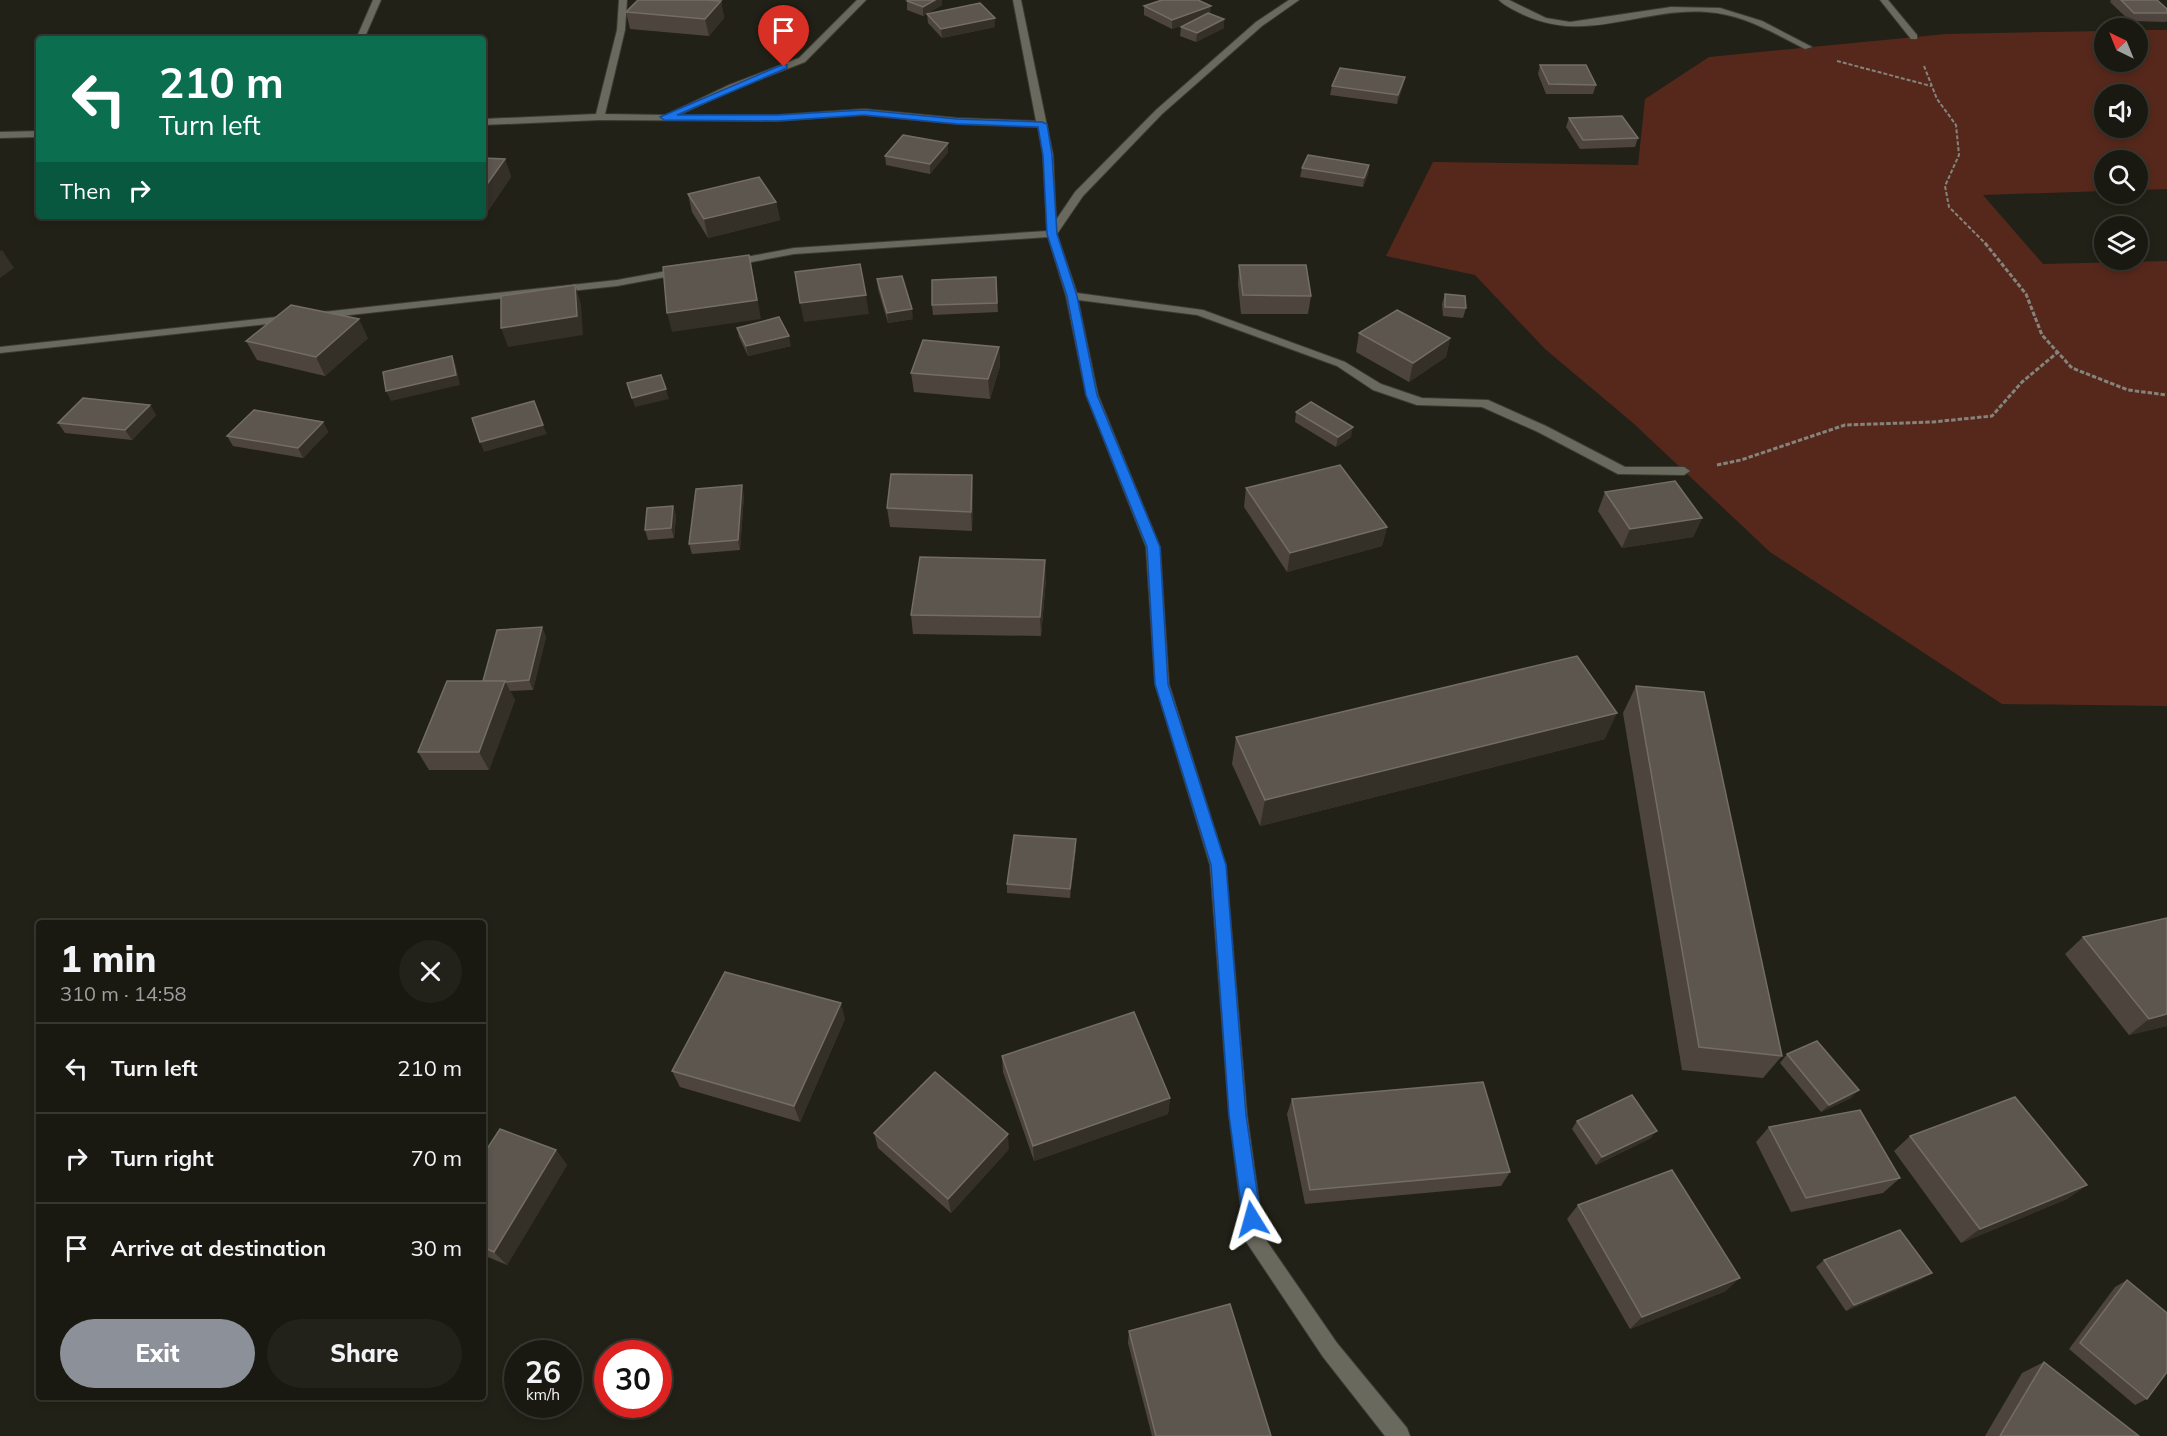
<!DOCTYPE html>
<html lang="en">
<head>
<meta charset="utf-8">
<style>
	body { margin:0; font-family:Mulish,sans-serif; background:#22221a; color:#f1f3f6; height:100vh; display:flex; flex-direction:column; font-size:22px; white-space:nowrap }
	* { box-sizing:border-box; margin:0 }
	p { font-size:20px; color:#9fa09f }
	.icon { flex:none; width:33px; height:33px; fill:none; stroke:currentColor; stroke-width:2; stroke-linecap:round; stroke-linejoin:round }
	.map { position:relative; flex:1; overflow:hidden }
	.sheet { position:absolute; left:36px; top:920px; width:450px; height:480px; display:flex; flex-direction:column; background:#191911; border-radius:6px; box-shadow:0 3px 9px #0003,0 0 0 2px #373831 }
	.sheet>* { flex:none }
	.hud { position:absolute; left:36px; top:36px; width:450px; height:183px; border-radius:6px; box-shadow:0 3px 9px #0003,0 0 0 2px #373831; background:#0b6e4f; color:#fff; overflow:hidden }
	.needle { width:39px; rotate:317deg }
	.tools { position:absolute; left:2094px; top:18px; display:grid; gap:12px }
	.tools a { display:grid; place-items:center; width:54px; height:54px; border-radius:50%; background:#191911; box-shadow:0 3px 9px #0003,0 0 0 2px #373831; font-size:30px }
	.speed { position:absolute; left:504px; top:1340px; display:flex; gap:12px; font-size:30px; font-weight:700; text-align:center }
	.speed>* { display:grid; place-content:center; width:78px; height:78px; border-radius:50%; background:#191911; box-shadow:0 3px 9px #0003,0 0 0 2px #373831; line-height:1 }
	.speed small { font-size:15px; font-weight:400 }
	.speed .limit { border:9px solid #d22; background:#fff; color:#111 }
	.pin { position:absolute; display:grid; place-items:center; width:51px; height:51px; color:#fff; margin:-62px -26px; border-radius:50% 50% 50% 0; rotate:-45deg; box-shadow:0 0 6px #0007 }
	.pin .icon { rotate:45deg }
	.me { position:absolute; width:66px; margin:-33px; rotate:352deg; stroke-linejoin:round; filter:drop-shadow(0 0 4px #0008) }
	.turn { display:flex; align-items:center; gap:21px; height:126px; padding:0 24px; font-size:27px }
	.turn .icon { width:78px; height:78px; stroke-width:2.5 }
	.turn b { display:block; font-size:42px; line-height:51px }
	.then { display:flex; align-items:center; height:57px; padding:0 24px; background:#0003; gap:12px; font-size:22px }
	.round { display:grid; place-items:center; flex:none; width:63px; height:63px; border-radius:32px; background:#22221a }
	.summary { display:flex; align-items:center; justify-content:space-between; height:102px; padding:0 24px }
	h1 { font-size:36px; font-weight:800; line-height:45px }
	.primary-button { display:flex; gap:12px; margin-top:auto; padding:12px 24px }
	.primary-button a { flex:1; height:69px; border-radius:36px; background:#8c9099; color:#fff; font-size:24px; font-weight:800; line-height:69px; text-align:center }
	.primary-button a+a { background:#22221a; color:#f1f3f6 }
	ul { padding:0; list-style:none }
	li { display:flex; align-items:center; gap:18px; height:90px; padding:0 24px; border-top:2px solid #373831 }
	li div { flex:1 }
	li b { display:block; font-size:22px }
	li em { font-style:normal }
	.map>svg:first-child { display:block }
	.green { fill:#56281b; fill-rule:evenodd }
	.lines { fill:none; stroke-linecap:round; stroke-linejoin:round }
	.street-casing { stroke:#3b3a34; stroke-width:2 }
	.path-far1 { stroke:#85847c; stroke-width:2; stroke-dasharray:4 2; stroke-linecap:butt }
	.path { stroke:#85847c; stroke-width:3; stroke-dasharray:4.5 2; stroke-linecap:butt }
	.street { fill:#6a695e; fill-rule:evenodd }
	.wall { fill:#4d453d }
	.shaded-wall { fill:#342f27 }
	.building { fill:#5d564f; stroke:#736d66; stroke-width:1.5 }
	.route { fill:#1a73e8; stroke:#114b97; stroke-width:1.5 }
</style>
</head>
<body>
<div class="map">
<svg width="2167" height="1436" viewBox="0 0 2167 1436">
	<rect width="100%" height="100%" fill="#212117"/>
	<!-- green -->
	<path class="green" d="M2138 30H2167V189L2138 190V160H2104V191L1983 195 2043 264 2167 261V706L2002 704 1770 552 1633 423 1545 349 1475 275 1386 256 1433 162 1638 165 1645 99 1709 57 1946 34 2104 31V62H2138ZM2104 94H2138V128H2104Z"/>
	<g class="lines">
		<defs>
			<g id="street">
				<polygon points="373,0 381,0 364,39 356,39"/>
				<polygon points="619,0 627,0 625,30 605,114 666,115 729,85 799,58 857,0 866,0 805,62 735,89 679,115 777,115 864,109 957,118 1036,121 1013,0 1021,0 1053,155 1056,220 1075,192 1156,110 1256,22 1289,0 1299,0 1262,26 1162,114 1083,196 1057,234 1077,293 1203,310 1345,362 1381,384 1422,398 1488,400 1546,426 1625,467 1684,467 1690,471 1684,475 1618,474 1538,432 1482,407 1417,405 1373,390 1337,366 1197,315 1078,300 1098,395 1160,547 1169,684 1226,865 1247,1115 1264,1237 1337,1343 1407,1428 1410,1436 1385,1436 1323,1357 1245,1240 1229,1115 1210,865 1155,684 1146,547 1086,395 1066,296 1048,237 794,254 730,266 725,263 730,260 794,248 1047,231 1043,155 1038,127 957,124 864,115 777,121 600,120 483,125 483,119 596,114 617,30"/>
				<path d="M1499 0H1509L1546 18 1570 22 1671 7 1720 8 1762 21 1812 47 1805 49C1774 33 1742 14 1707 12 1641 7 1586 45 1522 14 1514 10 1505 6 1499 0Z"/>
				<polygon points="1880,0 1888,0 1917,35 1917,39 1911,39"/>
				<polygon points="39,131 39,137 0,138 0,132"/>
				<polygon points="683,268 687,269 687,273 617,286 0,353 0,347 617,280"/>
			</g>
		</defs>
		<!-- street casing -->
		<use href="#street" class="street-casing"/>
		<!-- path-far1 -->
		<g class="path-far1">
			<polyline points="1837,61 1931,86"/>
			<polyline points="1924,66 1937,99 1956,125 1959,155 1945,186 1949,207 1986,244"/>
		</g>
		<!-- path -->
		<g class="path">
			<polyline points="1985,243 2026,294 2042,335 2072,368 2128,390 2167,395"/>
			<polyline points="1717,465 1741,460 1845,425 1933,422 1992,416 2022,382 2058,352"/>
		</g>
		<!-- street -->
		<use href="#street" class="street"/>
	</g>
	<!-- wall -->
	<g class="wall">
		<polygon points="2111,0 2157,0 2167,9 2167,21 2166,22 2130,21 2110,2"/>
		<polygon points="721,1 724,18 709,36 630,29 626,12"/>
		<polygon points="907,1 942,5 923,16 907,10"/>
		<polygon points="1144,6 1210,14 1224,19 1224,28 1196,42 1180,36 1181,27 1188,23 1172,29 1144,15"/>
		<polygon points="927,14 995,18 995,27 942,38 928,23"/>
		<polygon points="1540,65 1596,85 1593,94 1546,94 1538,74"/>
		<polygon points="1405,77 1403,86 1397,104 1330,95 1332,86"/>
		<polygon points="1569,118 1638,138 1635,147 1580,149 1566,127"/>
		<polygon points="948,152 930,174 886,165 885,156"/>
		<polygon points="505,159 511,177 483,218 461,218 461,216 483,216"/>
		<polygon points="1369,165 1368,174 1363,187 1300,177 1302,168"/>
		<polygon points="688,194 776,202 780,220 708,238 692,212"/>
		<polygon points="1239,265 1311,296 1308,314 1241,314 1238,284"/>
		<polygon points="996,277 998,312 933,315 932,305"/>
		<polygon points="877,279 913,319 888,323 878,289"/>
		<polygon points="1445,294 1466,308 1463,318 1443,316 1442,304"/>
		<polygon points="737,328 791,346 748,356 739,337"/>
		<polygon points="1359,333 1450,338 1446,357 1409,382 1356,352"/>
		<polygon points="368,338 325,376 257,360 246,341"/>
		<polygon points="999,347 1000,366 990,399 914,392 911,373"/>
		<polygon points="150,405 156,415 132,440 65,433 58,423"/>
		<polygon points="1296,412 1351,437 1336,447 1295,422"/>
		<polygon points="323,422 328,432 303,458 233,446 227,436"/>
		<polygon points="1246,488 1387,527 1382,546 1287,572 1244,507"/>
		<polygon points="1605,492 1702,518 1693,537 1622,548 1598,511"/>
		<polygon points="973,494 972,531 890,527 887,508"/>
		<polygon points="744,495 740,550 692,554 689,544"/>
		<polygon points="673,506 676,516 674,538 648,540 645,530"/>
		<polygon points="1046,579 1041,636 913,634 911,615"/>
		<polygon points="542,627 546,637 533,690 510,691 515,700 489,770 429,770 418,752 483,681"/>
		<polygon points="1636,686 1782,1056 1763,1078 1682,1070 1623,713"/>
		<polygon points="1236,737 1605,739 1260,826 1232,764"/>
		<polygon points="1076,848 1070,898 1007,893 1007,884"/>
		<polygon points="2167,918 2167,1026 2129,1035 2065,954 2083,937"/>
		<polygon points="845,1019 800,1122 680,1087 672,1071"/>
		<polygon points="1787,1054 1851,1098 1821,1112 1780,1063"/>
		<polygon points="1002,1056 1170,1098 1168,1114 1034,1161 1003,1072"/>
		<polygon points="1292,1099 1510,1172 1501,1186 1305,1204 1287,1114"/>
		<polygon points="1577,1121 1651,1138 1596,1165 1572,1129"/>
		<polygon points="1769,1127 1900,1178 1883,1193 1791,1212 1756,1142"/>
		<polygon points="874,1133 1009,1149 951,1213 878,1148"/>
		<polygon points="1910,1136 2087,1185 2067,1199 1961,1243 1894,1151"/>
		<polygon points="556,1150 567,1165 507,1265 483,1255 483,1155"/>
		<polygon points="1578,1205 1726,1291 1630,1329 1567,1219"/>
		<polygon points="1824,1260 1922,1279 1846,1311 1816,1267"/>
		<polygon points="2127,1280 2147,1399 2135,1405 2069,1349 2115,1287"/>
		<polygon points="1129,1331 1271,1436 1152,1436 1128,1343"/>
		<polygon points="2044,1362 2139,1436 1985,1436 2022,1373"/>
	</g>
	<!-- shaded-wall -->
	<g class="shaded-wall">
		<polygon points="935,0 942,0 942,5 923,16 923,7"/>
		<polygon points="721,1 724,18 709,36 705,19"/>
		<polygon points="1211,6 1210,15 1172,29 1172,20"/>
		<polygon points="995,18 995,27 942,38 941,29"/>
		<polygon points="1224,19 1224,28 1196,42 1197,33"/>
		<polygon points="1405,77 1403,86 1397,104 1398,95"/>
		<polygon points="948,143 948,152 930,174 930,164"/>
		<polygon points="505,159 511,177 483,218 482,216 483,190"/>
		<polygon points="1369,165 1368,174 1363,187 1364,178"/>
		<polygon points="776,202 780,220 708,238 704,219"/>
		<polygon points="2,250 14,268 0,278 0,251"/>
		<polygon points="753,274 761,319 672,332 667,313"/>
		<polygon points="575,285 581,304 583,335 508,347 501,328"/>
		<polygon points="866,295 869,314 804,322 800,303"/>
		<polygon points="912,309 913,319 888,323 887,313"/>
		<polygon points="359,319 368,338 325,376 316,357"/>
		<polygon points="789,336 791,346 748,356 746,346"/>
		<polygon points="1450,338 1446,357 1409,382 1413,363"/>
		<polygon points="999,347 1000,366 990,399 988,379"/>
		<polygon points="452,356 456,366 460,385 391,401 386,391"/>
		<polygon points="666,389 669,399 635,407 632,398"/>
		<polygon points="150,405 156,415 132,440 125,430"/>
		<polygon points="323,422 328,432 303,458 298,448"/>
		<polygon points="543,425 547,434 484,452 480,442"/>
		<polygon points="1353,427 1351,437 1336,447 1338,437"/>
		<polygon points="972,475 973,494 972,531 971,512"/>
		<polygon points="742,485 744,495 740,550 738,540"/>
		<polygon points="673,506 676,516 674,538 671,528"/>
		<polygon points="1702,518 1693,537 1622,548 1630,529"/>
		<polygon points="1387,527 1382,546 1287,572 1290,553"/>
		<polygon points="1045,560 1046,579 1041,636 1040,617"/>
		<polygon points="542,627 546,637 533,690 529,680"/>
		<polygon points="505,681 515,700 489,770 479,752"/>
		<polygon points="1617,713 1605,739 1260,826 1265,800"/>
		<polygon points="1076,839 1076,848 1070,898 1070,889"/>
		<polygon points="841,1003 845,1019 800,1122 794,1106"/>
		<polygon points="2167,1014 2167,1026 2129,1035 2149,1019"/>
		<polygon points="1859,1090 1851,1098 1821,1112 1829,1105"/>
		<polygon points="1170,1098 1168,1114 1034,1161 1033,1146"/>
		<polygon points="1657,1131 1651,1138 1596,1165 1602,1157"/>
		<polygon points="1008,1134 1009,1149 951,1213 948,1199"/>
		<polygon points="556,1150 567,1165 507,1265 494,1252"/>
		<polygon points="2087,1185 2067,1199 1961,1243 1980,1229"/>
		<polygon points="1932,1273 1922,1279 1846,1311 1854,1305"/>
		<polygon points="1740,1278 1726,1291 1630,1329 1642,1317"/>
	</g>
	<!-- building -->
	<g class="building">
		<polygon points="638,0 707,0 721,1 705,19 626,12"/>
		<polygon points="909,0 935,0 923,7 907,1"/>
		<polygon points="1162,0 1198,0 1211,6 1172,20 1144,6"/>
		<polygon points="2121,0 2157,0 2167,9 2167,13 2134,13"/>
		<polygon points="980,3 995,18 941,29 927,14"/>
		<polygon points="1208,13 1224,19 1197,33 1181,27"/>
		<polygon points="1540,65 1586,65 1596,85 1549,84"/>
		<polygon points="1340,68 1405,77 1398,95 1332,86"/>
		<polygon points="1622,116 1638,138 1583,140 1569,118"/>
		<polygon points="903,135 948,143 930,164 885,156"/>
		<polygon points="1308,155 1369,165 1364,178 1302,168"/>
		<polygon points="483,158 505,159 483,190"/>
		<polygon points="759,177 776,202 704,219 688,194"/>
		<polygon points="749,255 757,300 667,313 663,267"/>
		<polygon points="860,264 866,295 800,303 795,272"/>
		<polygon points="1239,265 1306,265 1311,296 1243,295"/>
		<polygon points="902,276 912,309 887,313 877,279"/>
		<polygon points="996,277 997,303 932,305 932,280"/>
		<polygon points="575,285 577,316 501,328 501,296"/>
		<polygon points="1445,294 1465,296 1466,308 1445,307"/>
		<polygon points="291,305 359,319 316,357 246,341"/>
		<polygon points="1397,310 1450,338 1413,363 1359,333"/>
		<polygon points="779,317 789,336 746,346 737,328"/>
		<polygon points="923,340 999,347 988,379 911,373"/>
		<polygon points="452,356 456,375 386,391 383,372"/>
		<polygon points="661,375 666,389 632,398 627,383"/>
		<polygon points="83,398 150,405 125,430 58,423"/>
		<polygon points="534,401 543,425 480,442 472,418"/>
		<polygon points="1311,402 1353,427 1338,437 1296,412"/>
		<polygon points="254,410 323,422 298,448 227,436"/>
		<polygon points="1340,465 1387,527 1290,553 1246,488"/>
		<polygon points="891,474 972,475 971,512 887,508"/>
		<polygon points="1675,481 1702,518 1630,529 1605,492"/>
		<polygon points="742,485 738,540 689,544 696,489"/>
		<polygon points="673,506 671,528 645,530 647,508"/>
		<polygon points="920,557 1045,560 1040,617 911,615"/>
		<polygon points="542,627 529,680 505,682 505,681 483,681 497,630"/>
		<polygon points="1577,656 1617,713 1265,800 1236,737"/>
		<polygon points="447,681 505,681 479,752 418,752"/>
		<polygon points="1636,686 1704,692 1782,1056 1699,1047"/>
		<polygon points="1014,835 1076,839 1070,889 1007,884"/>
		<polygon points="2167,918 2167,1014 2149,1019 2083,937"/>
		<polygon points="725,972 841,1003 794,1106 672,1071"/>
		<polygon points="1134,1012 1170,1098 1033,1146 1002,1056"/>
		<polygon points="1817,1041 1859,1090 1829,1105 1787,1054"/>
		<polygon points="935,1072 1008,1134 948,1199 874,1133"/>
		<polygon points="1483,1082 1510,1172 1310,1190 1292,1099"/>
		<polygon points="1632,1095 1657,1131 1602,1157 1577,1121"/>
		<polygon points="2015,1097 2087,1185 1980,1229 1910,1136"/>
		<polygon points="1860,1110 1900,1178 1806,1198 1769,1127"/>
		<polygon points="500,1129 556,1150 494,1252 483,1247 483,1155"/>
		<polygon points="1672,1170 1740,1278 1642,1317 1578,1205"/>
		<polygon points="1900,1230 1932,1273 1854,1305 1824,1260"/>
		<polygon points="2127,1280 2167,1313 2167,1372 2147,1399 2080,1343"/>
		<polygon points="1230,1304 1271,1436 1156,1436 1129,1331"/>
		<polygon points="2044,1362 2139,1436 2000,1436"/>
	</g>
	<!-- route -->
	<polygon class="route" points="784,64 787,65 787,68 677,115 777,115 864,110 957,119 1042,122 1047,124 1052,155 1057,234 1077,296 1097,395 1160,547 1168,684 1226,865 1246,1115 1261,1219 1259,1226 1252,1228 1246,1226 1243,1219 1229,1115 1211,865 1155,684 1147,547 1086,395 1067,296 1047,234 1043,155 1038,127 957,124 864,115 777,121 664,120 660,117"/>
</svg>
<div class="tools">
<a><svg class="needle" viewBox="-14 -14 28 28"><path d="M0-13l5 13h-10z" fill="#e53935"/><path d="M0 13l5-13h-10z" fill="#9fa09f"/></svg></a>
<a><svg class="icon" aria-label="sound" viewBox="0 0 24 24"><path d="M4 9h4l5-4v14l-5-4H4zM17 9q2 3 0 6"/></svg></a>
<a><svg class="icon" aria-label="search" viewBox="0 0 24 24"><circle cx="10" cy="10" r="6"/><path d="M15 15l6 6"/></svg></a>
<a><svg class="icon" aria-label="layers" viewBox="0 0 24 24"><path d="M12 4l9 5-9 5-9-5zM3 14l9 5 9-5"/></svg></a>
</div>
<div class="speed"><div>26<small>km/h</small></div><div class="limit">30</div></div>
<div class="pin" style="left:784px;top:67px;background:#d93025"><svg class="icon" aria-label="arrive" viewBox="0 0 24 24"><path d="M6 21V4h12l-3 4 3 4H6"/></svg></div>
<svg class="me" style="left:1252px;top:1219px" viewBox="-20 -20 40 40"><path d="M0-17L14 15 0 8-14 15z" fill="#1a73e8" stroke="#fff" stroke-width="4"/></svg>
<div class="hud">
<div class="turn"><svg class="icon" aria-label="left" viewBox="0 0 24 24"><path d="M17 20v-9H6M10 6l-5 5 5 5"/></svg><div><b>210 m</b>Turn left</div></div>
<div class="then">Then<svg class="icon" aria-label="right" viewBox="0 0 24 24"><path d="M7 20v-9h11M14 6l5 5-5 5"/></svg></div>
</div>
<section class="sheet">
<div class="summary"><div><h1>1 min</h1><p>310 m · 14:58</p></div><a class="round"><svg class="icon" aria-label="close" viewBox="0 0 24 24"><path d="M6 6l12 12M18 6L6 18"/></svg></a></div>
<ul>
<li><svg class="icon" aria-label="left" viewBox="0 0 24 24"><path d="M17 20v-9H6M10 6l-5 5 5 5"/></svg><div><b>Turn left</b></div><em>210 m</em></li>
<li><svg class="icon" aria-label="right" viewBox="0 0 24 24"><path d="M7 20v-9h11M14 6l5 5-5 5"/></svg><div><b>Turn right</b></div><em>70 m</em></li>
<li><svg class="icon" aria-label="arrive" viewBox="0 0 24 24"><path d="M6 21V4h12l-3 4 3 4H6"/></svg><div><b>Arrive at destination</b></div><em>30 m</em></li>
</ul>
<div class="primary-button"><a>Exit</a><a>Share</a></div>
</section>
</div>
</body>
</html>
